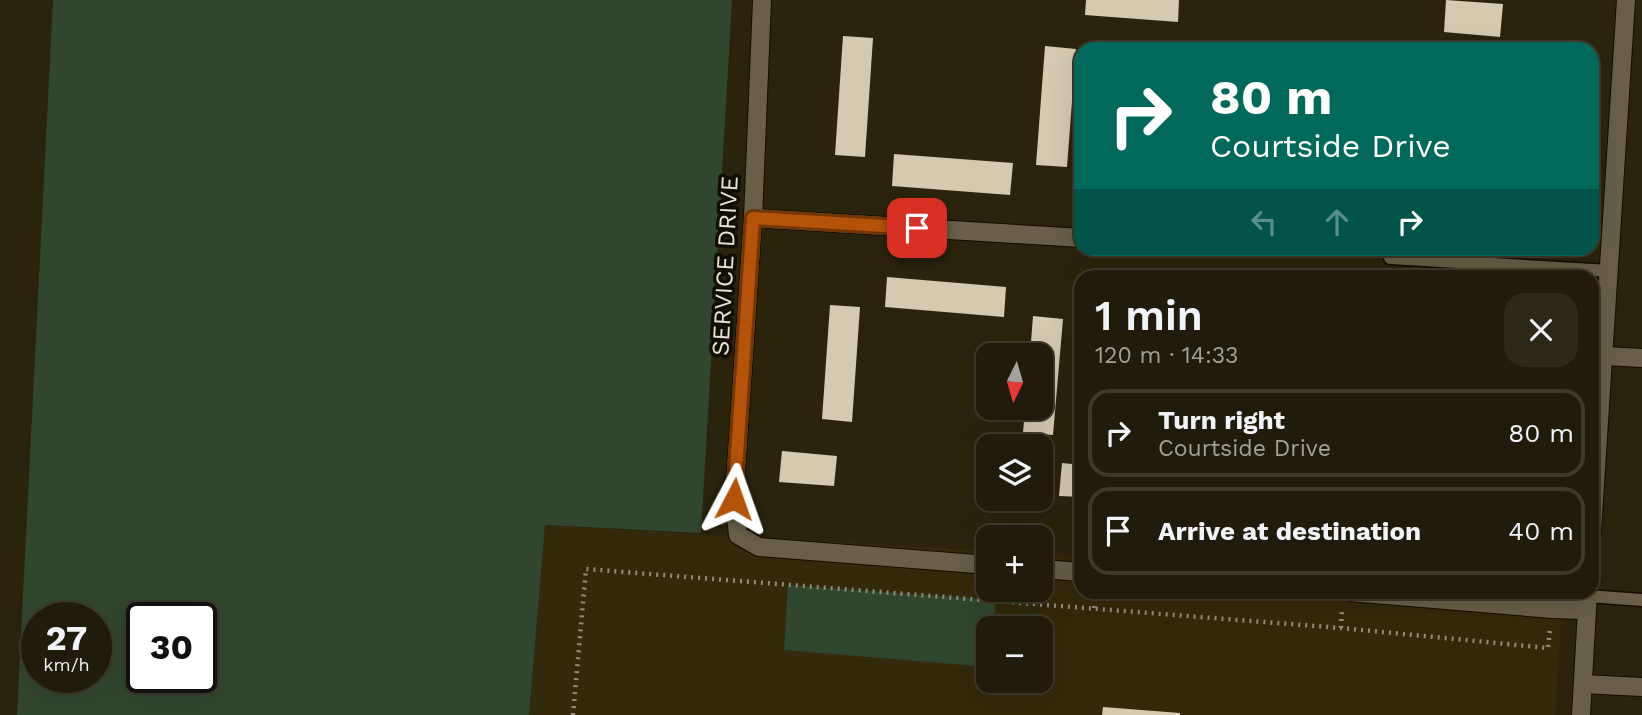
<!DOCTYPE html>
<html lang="en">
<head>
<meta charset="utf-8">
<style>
	body { margin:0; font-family:"Work Sans",sans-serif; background:#2d2818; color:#f1f3f6; height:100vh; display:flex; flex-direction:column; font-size:26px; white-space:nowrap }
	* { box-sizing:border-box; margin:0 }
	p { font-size:23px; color:#a2a19c }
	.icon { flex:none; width:38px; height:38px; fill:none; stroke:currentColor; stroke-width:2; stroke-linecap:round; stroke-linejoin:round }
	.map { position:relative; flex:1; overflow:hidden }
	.drawer { position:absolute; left:1074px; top:270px; width:525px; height:329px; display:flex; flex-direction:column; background:#201b0a; border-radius:21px; box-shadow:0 7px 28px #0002,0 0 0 2px #3d392b }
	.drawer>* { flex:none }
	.guide { position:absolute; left:1074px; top:42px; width:525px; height:214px; border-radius:21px; box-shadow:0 7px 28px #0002,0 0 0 2px #3d392b; background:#00695c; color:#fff; overflow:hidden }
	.needle { width:46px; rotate:185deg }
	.buttons { position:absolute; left:976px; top:343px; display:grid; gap:14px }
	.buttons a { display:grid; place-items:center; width:77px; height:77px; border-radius:14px; background:#201b0a; box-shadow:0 7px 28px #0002,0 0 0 2px #3d392b; font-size:35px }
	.speed { position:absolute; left:21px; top:602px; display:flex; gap:14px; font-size:35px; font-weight:700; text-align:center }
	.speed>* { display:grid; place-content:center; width:91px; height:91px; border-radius:50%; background:#201b0a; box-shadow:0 7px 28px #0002,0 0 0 2px #3d392b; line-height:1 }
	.speed small { font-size:18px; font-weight:400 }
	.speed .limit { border:4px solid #111; border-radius:10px; background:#fff; color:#111 }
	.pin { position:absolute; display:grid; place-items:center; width:60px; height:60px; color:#fff; margin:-30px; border-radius:14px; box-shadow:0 4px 10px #0006 }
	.me { position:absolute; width:77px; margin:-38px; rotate:4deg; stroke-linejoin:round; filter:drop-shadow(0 0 5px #0008) }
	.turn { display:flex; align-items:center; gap:24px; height:147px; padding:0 21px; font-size:32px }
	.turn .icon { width:91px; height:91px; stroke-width:2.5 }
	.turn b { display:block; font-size:49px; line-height:60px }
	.lanes { display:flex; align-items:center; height:66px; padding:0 21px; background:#0003; justify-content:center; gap:35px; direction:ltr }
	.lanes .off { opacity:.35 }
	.round { display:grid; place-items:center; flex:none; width:74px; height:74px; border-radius:21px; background:#2d2818 }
	.overview { display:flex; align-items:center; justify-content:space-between; height:119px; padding:0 21px }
	h1 { font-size:42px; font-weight:600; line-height:52px }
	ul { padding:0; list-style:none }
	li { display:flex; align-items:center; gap:21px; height:88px; margin:0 14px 10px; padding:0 7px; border:4px solid #3d392b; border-radius:21px }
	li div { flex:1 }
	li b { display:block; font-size:26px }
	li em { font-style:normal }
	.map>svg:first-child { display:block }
	.built { fill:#332a0b; fill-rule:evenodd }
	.green { fill:#31462f; fill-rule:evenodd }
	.building { fill:#d3cbb0 }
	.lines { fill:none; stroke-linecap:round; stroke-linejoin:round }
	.service-casing { stroke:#140d00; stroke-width:15 }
	.minor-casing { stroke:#140d00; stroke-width:20 }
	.path { stroke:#918c7a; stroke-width:4.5; stroke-dasharray:2 5; stroke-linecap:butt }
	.service { stroke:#675f47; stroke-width:12 }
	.minor { stroke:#675f47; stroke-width:18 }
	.route-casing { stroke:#753606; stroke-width:18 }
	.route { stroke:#b45309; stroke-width:12 }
	.labels { text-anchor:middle; stroke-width:7; stroke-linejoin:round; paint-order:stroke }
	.street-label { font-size:24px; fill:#e6e2d4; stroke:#110e05 }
</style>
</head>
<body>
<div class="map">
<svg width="1642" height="715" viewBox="0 0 1642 715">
	<rect width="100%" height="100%" fill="#2b240d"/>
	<!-- built -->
	<path class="built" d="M545 525 989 551V590H1041V554L1081 556 1082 592H1563L1555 715H529ZM989 628H1041V681H989Z"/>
	<!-- green -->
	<g class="green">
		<path d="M53 0H732L701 533 545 525 529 715H17ZM37 618H96V677H37ZM142 618H201V677H142Z"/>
		<polygon points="788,585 996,600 993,628 989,628 989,667 784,650"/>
	</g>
	<!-- building -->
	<g class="building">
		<polygon points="1086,0 1179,0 1178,22 1085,15"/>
		<polygon points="1446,0 1503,4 1500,37 1444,32"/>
		<polygon points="843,36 873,38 865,157 835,155"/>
		<polygon points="1045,46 1076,49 1067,167 1036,165"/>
		<polygon points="894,154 1013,163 1010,195 892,186"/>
		<polygon points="887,277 1006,287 1004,317 885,307"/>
		<polygon points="830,305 860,307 852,422 822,419"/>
		<polygon points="1033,316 1063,319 1053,435 1023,433 1025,408 1041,408 1041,355 1030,355"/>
		<polygon points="782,451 837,456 834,486 779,482"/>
		<polygon points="1062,463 1082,465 1082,497 1059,496"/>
		<polygon points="1103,707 1180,713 1180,715 1102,715"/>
	</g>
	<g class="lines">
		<defs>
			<g id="service">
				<polyline points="1390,258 1610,271"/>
				<polyline points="1588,596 1642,600"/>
			</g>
			<g id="minor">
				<polyline points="762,0 753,218 734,499 738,535 759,547 989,565"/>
				<polyline points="753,218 1082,238"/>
				<polyline points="1605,356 1642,358"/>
				<polyline points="1592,531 1626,0"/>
				<polyline points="1041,569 1082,572"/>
				<polyline points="1350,592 1552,609 1587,610"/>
				<polyline points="1583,684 1642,687"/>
				<polyline points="1581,715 1588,592"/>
			</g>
		</defs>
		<!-- service casing -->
		<use href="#service" class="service-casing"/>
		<!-- minor casing -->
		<use href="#minor" class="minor-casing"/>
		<!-- path -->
		<g class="path">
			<polyline points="1094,608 1096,592"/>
			<polyline points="1341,628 1342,608"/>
			<polyline points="573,715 586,569 1341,628 1548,648 1550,628"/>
		</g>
		<!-- service -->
		<use href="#service" class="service"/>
		<!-- minor -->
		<use href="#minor" class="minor"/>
	</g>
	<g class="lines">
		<defs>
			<polyline id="route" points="734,499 753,218 917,228"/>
		</defs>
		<!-- route casing -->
		<use href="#route" class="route-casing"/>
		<!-- route -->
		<use href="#route" class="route"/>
	</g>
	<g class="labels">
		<!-- street labels -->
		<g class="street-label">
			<text transform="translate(725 266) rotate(-87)" y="8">SERVICE DRIVE</text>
		</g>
	</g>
</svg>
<div class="buttons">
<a><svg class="needle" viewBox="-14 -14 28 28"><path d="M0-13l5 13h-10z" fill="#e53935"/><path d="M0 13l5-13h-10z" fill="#a2a19c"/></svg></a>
<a><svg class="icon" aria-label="layers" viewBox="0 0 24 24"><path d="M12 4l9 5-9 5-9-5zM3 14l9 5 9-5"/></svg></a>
<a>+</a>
<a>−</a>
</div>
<div class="speed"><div>27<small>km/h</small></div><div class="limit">30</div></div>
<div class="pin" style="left:917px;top:228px;background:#d93025"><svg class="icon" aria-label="arrive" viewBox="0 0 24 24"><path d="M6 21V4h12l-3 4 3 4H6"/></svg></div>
<svg class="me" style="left:734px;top:499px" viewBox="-20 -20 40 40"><path d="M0-17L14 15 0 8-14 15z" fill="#b45309" stroke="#fff" stroke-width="4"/></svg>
<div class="guide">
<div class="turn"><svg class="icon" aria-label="right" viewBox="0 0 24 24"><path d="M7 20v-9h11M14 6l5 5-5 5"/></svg><div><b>80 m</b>Courtside Drive</div></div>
<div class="lanes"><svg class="icon off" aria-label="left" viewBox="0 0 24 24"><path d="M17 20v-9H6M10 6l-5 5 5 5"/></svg><svg class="icon off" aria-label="ahead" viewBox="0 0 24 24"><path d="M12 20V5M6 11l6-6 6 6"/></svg><svg class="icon" aria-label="right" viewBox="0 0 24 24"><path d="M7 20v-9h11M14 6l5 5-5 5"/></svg></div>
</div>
<section class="drawer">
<div class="overview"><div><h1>1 min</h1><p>120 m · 14:33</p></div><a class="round"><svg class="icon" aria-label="close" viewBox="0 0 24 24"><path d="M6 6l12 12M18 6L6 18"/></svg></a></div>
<ul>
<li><svg class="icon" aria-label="right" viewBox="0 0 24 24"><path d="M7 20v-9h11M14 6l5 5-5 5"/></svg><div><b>Turn right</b><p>Courtside Drive</p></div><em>80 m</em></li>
<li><svg class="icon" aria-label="arrive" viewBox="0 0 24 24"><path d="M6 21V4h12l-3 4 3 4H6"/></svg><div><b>Arrive at destination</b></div><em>40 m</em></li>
</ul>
</section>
</div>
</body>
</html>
